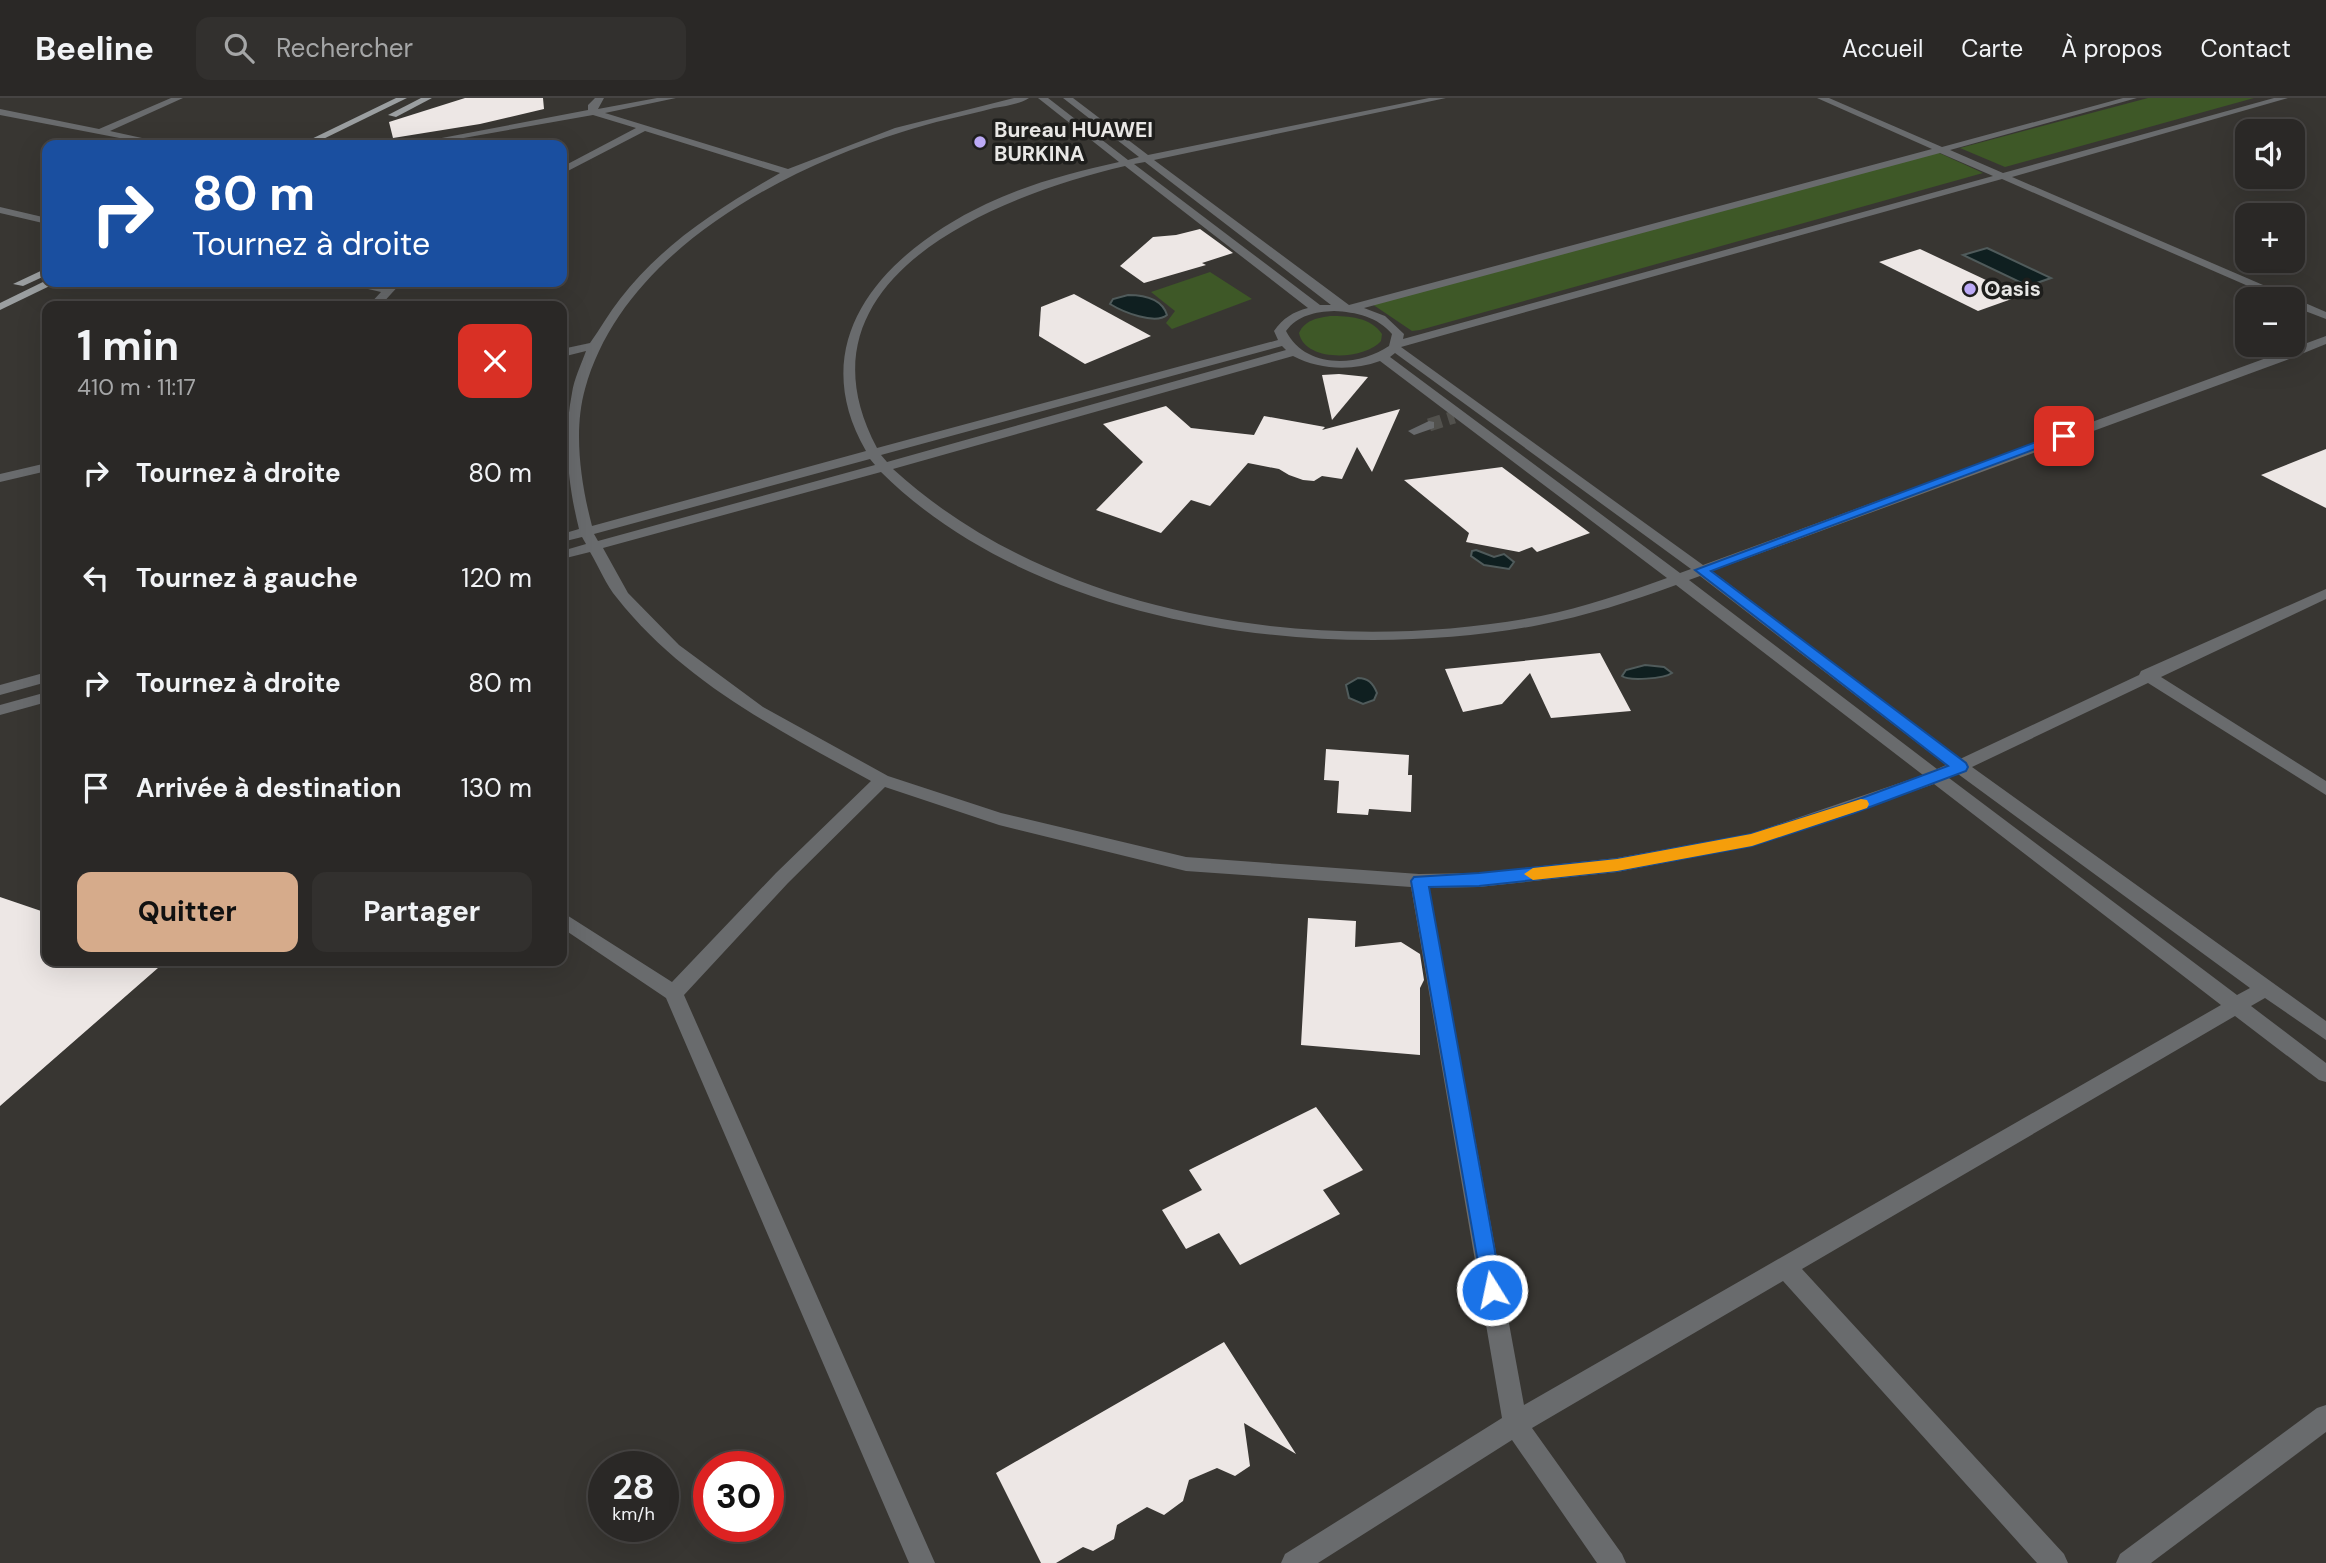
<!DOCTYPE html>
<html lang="fr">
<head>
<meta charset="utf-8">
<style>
	body { margin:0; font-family:"DM Sans",sans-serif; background:#32302e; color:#f1f3f6; height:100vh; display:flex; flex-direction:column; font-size:26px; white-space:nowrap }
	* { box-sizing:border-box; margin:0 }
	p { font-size:23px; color:#a5a6a7 }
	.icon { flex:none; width:38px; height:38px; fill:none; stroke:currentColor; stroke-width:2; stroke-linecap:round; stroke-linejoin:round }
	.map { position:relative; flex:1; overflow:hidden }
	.drawer { position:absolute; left:42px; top:203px; width:525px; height:665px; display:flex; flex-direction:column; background:#2a2826; border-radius:14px; box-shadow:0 7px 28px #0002,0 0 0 2px #464443 }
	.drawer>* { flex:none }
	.top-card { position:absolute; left:42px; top:42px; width:525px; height:147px; border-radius:14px; box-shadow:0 7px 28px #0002,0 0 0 2px #464443; background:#1a4fa0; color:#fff; overflow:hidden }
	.buttons { position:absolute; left:2235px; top:21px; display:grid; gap:14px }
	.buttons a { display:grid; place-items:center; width:70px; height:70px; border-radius:14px; background:#2a2826; box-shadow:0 7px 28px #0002,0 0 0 2px #464443; font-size:35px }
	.speed { position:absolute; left:588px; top:1353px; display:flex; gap:14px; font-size:35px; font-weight:700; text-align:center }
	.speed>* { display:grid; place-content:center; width:91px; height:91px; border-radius:50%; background:#2a2826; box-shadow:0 7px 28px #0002,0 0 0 2px #464443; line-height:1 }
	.speed small { font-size:18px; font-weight:400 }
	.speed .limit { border:10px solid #d22; background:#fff; color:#111 }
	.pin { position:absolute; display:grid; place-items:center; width:60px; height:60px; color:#fff; margin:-30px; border-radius:14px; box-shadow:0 4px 10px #0006 }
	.me { position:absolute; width:77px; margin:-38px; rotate:350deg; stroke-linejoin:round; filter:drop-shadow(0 0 5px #0008) }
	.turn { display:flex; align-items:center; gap:24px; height:147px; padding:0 35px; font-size:32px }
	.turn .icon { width:91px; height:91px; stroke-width:2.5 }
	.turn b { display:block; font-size:49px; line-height:60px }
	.round { display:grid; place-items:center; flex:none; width:74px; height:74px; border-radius:14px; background:#32302e }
	.head { display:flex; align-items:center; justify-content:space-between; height:119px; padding:0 35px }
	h1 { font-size:42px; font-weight:700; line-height:52px }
	.primary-button { display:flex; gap:14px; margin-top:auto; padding:14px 35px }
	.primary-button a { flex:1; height:80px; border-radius:14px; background:#d6ab8b; color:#111; font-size:28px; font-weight:700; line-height:80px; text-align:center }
	.primary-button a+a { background:#32302e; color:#f1f3f6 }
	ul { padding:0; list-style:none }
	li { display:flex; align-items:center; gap:21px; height:105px; padding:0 35px }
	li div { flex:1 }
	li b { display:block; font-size:26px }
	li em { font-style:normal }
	header { display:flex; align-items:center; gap:42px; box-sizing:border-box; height:98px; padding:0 35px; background:#2a2826; border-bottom:2px solid #464443 }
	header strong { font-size:33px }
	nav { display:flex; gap:38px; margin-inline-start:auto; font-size:24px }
	.search { width:490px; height:63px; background:#32302e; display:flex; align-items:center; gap:18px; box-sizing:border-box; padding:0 24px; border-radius:14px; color:#a5a6a7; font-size:26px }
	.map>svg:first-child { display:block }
	.green { fill:#3e5827 }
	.water { fill:#0f1f20; stroke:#505b5b; stroke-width:2 }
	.building { fill:#ede7e5 }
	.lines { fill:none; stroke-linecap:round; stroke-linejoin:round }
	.minor-tunnel { stroke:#52514d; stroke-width:13; stroke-dasharray:13 7; stroke-linecap:butt }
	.minor { fill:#696b6d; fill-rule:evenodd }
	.major { fill:#9b9fa1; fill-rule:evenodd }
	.route { fill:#1a73e8; stroke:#114b97; stroke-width:2 }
	.slow { fill:#f59e0b }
	.poi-dot { fill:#bcaaf6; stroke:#1e1e1c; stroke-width:2.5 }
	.labels { text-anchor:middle; stroke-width:7; stroke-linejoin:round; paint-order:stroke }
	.far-poi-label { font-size:21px; font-weight:bold; fill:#e8e7e5; stroke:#1e1e1c; text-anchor:start }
</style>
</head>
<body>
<header>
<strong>Beeline</strong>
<div class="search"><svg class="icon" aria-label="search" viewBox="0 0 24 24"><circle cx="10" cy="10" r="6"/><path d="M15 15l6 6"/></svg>Rechercher</div>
<nav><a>Accueil</a><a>Carte</a><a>À propos</a><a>Contact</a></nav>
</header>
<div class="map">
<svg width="2326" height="1465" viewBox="0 0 2326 1465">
	<rect width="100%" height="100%" fill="#383632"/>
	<!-- green -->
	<g class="green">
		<polygon points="2148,0 2254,0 2005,69 1960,50"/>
		<polygon points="1937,54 1983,75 1420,232 1412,233 1372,206"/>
		<polygon points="1210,174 1252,201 1172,231 1166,225 1175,213 1151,194"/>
		<path d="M1330 218C1349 218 1370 219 1382 236L1381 243C1365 262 1305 265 1299 235 1305 222 1317 220 1330 218Z"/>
	</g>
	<!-- water -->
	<g class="water">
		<polygon points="1987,150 2051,180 2028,188 1963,157"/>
		<path d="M1128 197C1144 197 1162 201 1167 217 1155 227 1123 214 1110 206L1113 201Z"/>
		<polygon points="1476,452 1494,459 1504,456 1514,464 1509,471 1484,467 1471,458 1472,453"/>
		<path d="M1645 567 1664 569 1672 575C1664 581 1628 583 1622 578L1626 572Z"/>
		<path d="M1358 580C1368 580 1373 585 1377 595L1374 602 1363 606 1349 600 1346 587Z"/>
	</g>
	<!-- building -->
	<g class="building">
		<polygon points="465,0 543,0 544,11 480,26 393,40 389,24"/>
		<polygon points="1200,131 1233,155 1202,165 1206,167 1144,185 1120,168 1153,139 1176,137"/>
		<polygon points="1920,151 2020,198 1978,213 1879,164"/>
		<polygon points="1074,196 1151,238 1085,266 1039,238 1041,209"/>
		<polygon points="1339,276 1368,279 1332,322 1322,277"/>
		<polygon points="1166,308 1191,330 1254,337 1264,318 1325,329 1322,332 1400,311 1372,374 1357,349 1342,381 1322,378 1314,383 1303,382 1289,377 1279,371 1248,365 1210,408 1191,402 1161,435 1096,412 1143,364 1103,326"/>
		<polygon points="2326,351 2326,410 2261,377"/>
		<polygon points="1502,369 1590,435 1537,454 1532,449 1519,454 1466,444 1469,435 1404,382"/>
		<polygon points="1600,555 1631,613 1551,620 1530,575 1502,606 1463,614 1445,571"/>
		<polygon points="1326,651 1409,657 1408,677 1412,677 1411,714 1369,711 1368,717 1337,715 1339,683 1324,682"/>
		<polygon points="0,799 47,815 47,863 166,863 0,1008"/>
		<polygon points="1308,820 1356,823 1355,849 1401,844 1420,856 1424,882 1420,890 1420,957 1301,947"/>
		<polygon points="1316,1009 1363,1072 1323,1092 1340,1116 1240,1167 1219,1135 1186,1151 1162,1112 1202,1092 1189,1072"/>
		<polygon points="1224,1244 1296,1356 1244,1325 1250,1368 1235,1378 1217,1370 1189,1382 1183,1403 1164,1417 1147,1409 1117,1427 1114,1441 1093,1453 1083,1449 1056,1465 1041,1465 996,1375"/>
	</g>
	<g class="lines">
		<!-- minor-tunnel -->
		<polyline class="minor-tunnel" points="1429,327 1454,319"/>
		<!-- minor -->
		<g class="minor">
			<polygon points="171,0 183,0 110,33 174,47 156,47 0,17 0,11 99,31"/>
			<path d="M595 0H604L598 11 657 0H676L605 15 788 71 895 30 1014 0H1029C1020 6 1006 8 994 10 964 18 932 24 902 34 778 73 622 156 585 291 573 334 581 386 592 428L866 353C801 240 887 153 986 106 1028 86 1074 74 1119 64L1038 0H1048L1128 62 1139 59 1063 0H1073L1148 57 1429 0H1446L1154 62 1349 207 1932 51 1817 0H1829L1942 49 2123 0H2137L1950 52 2003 75 2274 0H2288L2012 79 2326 214V221L2292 208V201H2278L2002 81 1401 249 1703 467 2326 238V246L2284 263 1712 473 1960 661 2139 577 2141 573 2326 491V501L2161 579 2326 683V697L2148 585 1972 669 2326 923V942L2265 900 2251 908 2326 965V984L2319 982 2235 918 1802 1171 2064 1456 2068 1465H2037L1783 1183 1532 1330 1622 1456 1626 1465H1597L1512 1342 1318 1465H1281L1285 1456 1502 1320 1411 789 1186 773 999 727 885 689 788 785 684 897 935 1465H909L666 900 562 830V814L672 884 776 775 871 683C780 633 683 584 617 500 606 487 599 469 590 454L562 461V453L586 446 582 439 562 444V436L579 431C568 387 563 340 572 295 574 281 581 267 586 253L562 259V251L590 245C600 231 609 215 620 201 662 146 721 109 780 75L645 33 562 76V69L636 30 593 17 424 47H405L588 12V7ZM1940 55 1993 78 1403 241 1404 236 1385 218 1364 210ZM1145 64 1331 207H1320L1134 66ZM1125 68 1308 210C1293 214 1283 220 1274 233L1278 242 877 350C787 181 996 98 1125 68ZM1334 213C1356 214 1378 219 1392 236L1389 248C1358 269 1305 271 1286 233 1298 217 1315 214 1334 213ZM1282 248 1286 252 887 364 881 357ZM1395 255 1691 471 1680 475 1390 259ZM1293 258C1320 272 1352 273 1380 263L1667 480C1626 495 1584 509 1541 518 1326 559 1059 523 893 371ZM870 361 875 367 598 443 594 436ZM881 374C1039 531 1329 567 1539 527 1586 518 1632 503 1676 487L1923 677 1750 736 1617 760 1479 775 1419 776 1186 759 1001 715 888 678 763 609 679 547 628 495 603 450ZM1700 478 1946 667 1937 671 1689 482ZM1958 676 2250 890 2237 897 1949 680ZM1934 686 2221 907 1524 1307 1429 790 1479 789 1617 774 1752 748Z"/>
			<polygon points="0,109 47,120 47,126 0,115"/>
			<polygon points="338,184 361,184 386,188 390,184 402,184 380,208 368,208 381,194"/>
			<polygon points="1429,323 1434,324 1434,330 1414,337 1408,333"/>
			<polygon points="47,365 47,373 0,384 0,376"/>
			<polygon points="47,574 47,584 0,597 0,587"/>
			<polygon points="47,594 47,604 0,617 0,607"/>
			<polygon points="2326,1307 2326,1334 2151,1465 2116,1465 2120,1456 2317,1310"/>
		</g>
		<!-- major -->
		<g class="major">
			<polygon points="396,0 407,0 311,47 299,47"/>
			<polygon points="421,0 432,0 396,19 388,17"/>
			<polygon points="47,170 47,177 23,188 13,186"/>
			<polygon points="47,182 58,184 0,212 0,205"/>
		</g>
	</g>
	<!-- route -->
	<polygon class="route" points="2060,335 2070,338 1711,473 1966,665 1968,669 1966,673 1854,715 1752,748 1617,773 1479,788 1429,789 1502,1192 1499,1199 1492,1202 1484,1199 1411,783 1414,779 1479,775 1617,761 1751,736 1843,707 1948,668 1695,472"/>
	<!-- slow -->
	<polygon class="slow" points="1861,701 1867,702 1869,706 1867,710 1752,748 1617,773 1533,782 1524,776 1533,770 1617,761 1751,736"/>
	<!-- markers -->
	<g class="poi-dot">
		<circle cx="980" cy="44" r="7"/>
		<circle cx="1970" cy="191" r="7"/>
	</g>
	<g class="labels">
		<!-- far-poi labels -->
		<g class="far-poi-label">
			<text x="994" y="39">Bureau HUAWEI<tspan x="994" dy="24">BURKINA</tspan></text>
			<text x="1984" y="198">Oasis</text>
		</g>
	</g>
</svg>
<div class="buttons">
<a><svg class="icon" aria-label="sound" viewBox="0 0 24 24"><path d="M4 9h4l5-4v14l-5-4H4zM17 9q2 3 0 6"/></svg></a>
<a>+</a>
<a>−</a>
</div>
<div class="speed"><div>28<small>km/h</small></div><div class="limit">30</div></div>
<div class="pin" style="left:2064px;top:338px;background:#d93025"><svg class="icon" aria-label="arrive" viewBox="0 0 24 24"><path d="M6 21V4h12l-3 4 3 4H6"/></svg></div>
<svg class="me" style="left:1492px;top:1192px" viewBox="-20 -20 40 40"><circle r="17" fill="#1a73e8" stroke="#fff" stroke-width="3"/><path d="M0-11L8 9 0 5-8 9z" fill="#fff"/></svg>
<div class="top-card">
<div class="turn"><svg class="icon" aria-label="right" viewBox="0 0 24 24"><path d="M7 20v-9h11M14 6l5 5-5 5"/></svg><div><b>80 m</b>Tournez à droite</div></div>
</div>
<section class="drawer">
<div class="head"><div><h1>1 min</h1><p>410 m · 11:17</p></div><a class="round" style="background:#d93025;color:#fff"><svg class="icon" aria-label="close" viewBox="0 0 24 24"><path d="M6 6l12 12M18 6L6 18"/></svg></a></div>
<ul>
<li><svg class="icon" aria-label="right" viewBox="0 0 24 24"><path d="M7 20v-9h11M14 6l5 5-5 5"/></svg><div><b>Tournez à droite</b></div><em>80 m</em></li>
<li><svg class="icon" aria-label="left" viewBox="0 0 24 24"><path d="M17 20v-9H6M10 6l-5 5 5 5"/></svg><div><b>Tournez à gauche</b></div><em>120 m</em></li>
<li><svg class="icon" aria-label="right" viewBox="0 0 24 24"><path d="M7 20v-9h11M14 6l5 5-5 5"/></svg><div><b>Tournez à droite</b></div><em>80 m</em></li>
<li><svg class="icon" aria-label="arrive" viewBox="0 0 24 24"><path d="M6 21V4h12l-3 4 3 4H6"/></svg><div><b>Arrivée à destination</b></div><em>130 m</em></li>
</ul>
<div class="primary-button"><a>Quitter</a><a>Partager</a></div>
</section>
</div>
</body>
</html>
